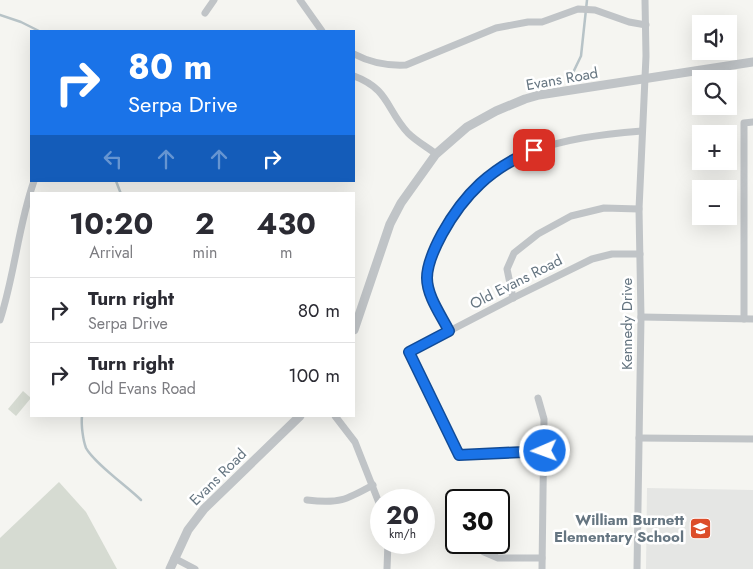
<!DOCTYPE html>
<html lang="en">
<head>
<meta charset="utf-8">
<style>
	body { margin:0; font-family:Jost,sans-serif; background:#f2f2f3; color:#2b2b33; height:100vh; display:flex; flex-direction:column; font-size:19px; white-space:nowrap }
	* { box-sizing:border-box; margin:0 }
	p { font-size:16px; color:#7c7c81 }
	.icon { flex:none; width:28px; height:28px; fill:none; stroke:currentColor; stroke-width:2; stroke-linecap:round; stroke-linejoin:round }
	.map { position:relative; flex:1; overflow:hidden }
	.details { position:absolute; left:30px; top:192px; width:325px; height:225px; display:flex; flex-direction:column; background:#fff; border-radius:0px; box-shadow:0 5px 20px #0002 }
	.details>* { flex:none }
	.banner { position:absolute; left:30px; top:30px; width:325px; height:152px; border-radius:0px; box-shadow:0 5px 20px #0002; background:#1a73e8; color:#fff; overflow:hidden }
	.buttons { position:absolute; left:692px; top:15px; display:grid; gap:10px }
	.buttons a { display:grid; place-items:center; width:45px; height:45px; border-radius:0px; background:#fff; box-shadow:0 5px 20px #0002; font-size:25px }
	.speed { position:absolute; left:370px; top:489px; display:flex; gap:10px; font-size:25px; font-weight:700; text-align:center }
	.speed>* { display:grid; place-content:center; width:65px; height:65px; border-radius:50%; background:#fff; box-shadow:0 5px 20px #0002; line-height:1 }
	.speed small { font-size:12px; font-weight:400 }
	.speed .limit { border:2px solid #111; border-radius:8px; background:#fff; color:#111 }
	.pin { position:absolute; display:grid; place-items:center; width:42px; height:42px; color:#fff; margin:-21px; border-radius:10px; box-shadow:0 2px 8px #0006 }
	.me { position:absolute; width:55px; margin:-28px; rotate:268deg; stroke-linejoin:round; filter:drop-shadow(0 0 4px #0008) }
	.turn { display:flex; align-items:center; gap:18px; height:105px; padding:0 15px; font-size:22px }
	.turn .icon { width:65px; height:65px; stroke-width:2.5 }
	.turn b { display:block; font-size:35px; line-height:42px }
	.lanes { display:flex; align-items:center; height:48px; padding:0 15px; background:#0003; justify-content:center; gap:25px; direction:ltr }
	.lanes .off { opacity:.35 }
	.eta { display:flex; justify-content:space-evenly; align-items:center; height:85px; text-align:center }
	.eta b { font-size:30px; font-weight:700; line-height:35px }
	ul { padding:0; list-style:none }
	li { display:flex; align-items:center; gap:15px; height:65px; padding:0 15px; border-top:1px solid #e1e1e2 }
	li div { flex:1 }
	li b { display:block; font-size:19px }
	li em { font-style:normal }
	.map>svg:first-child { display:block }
	.built { fill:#e5e6e4 }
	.green { fill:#d6dbd2 }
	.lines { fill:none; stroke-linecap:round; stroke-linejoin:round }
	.stream { stroke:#b7c3c7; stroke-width:2.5 }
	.minor { stroke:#c0c4c7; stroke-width:7 }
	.tertiary { stroke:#c0c4c7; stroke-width:9 }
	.route-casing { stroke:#114b97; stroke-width:12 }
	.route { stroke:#1a73e8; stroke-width:9 }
	.labels { text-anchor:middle; stroke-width:5; stroke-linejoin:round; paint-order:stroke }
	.street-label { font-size:15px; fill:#657581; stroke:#fff }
	.poi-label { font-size:15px; font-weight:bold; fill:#657581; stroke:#fff; text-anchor:end }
</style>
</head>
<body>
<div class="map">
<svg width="753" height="569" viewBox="0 0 753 569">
	<rect width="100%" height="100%" fill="#f5f5f1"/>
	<!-- built -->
	<polygon class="built" points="647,488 753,490 753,569 646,569"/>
	<!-- green -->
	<g class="green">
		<polygon points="23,391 31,398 16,416 8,409"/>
		<polygon points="59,482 86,512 117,569 0,569 0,538"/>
	</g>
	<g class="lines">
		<!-- stream -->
		<g class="stream">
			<polyline points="0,15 21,22 39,31"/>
			<polyline points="569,81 581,56 587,0"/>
			<polyline points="116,181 121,194"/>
			<path d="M82 416C81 425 83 440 86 448 94 463 128 487 141 500"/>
		</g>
		<!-- minor -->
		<g class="minor">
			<polyline points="300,0 322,31"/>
			<polyline points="205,13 214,0"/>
			<path d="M354 54C371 63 387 66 406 65L496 28 528 22H542L578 9 595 10 629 22 646 25"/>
			<path d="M354 76C389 89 386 109 408 133 416 141 427 147 436 154"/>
			<polyline points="513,298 507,269 514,253 538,234 571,216 604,208 639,209"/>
			<polyline points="641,317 753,319"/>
			<polyline points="744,319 744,123 753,122"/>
			<path d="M0 320C15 274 18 226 34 181"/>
			<path d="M449 331C441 315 428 297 427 278 427 261 437 244 445 229 489 149 559 138 642 131"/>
			<polyline points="538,398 544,419 542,569"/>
			<polyline points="335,416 355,442 381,508"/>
			<polyline points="639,438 753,439"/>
			<polyline points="545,451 459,455 409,352 513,298 592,259 612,254 640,254"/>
			<path d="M307 500C339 504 346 500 373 485"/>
			<polyline points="484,552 498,558 542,558"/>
			<polyline points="174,558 195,569"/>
			<polyline points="387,569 388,542"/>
			<polyline points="637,569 641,317 639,209 646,56 645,0"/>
		</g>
		<!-- tertiary -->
		<g class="tertiary">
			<polyline points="354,330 390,224 401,203 436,154 467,127 496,111 525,99 539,95 753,62"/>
			<polyline points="170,569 188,530 204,509 300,416"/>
		</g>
	</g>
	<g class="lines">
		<defs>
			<path id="route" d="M534 150C491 168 464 194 442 234 435 247 427 263 427 278 427 296 441 315 449 331L409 352 459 455 545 451"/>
		</defs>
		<!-- route casing -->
		<use href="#route" class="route-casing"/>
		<!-- route -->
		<use href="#route" class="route"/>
	</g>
	<!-- icons -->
	<defs>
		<symbol id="school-square" viewBox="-11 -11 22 22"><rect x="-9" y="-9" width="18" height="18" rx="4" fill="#dc4d2a" stroke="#fff"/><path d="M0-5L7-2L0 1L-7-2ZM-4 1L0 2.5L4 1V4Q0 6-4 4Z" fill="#fff"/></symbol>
	</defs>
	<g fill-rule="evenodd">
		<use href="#school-square" x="688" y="516" width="25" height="25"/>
	</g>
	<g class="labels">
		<!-- street labels -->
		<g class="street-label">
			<text transform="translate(562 79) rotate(-10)" y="5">Evans Road</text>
			<text transform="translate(516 282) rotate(-27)" y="5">Old Evans Road</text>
			<text transform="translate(627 324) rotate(-90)" y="5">Kennedy Drive</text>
			<text transform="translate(218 477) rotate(-45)" y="5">Evans Road</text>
		</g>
		<!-- poi labels -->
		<g class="poi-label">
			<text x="684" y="525">William Burnett<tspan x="684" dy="17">Elementary School</tspan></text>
		</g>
	</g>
</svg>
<div class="buttons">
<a><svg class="icon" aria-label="sound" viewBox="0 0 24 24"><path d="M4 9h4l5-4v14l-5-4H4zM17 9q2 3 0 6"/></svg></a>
<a><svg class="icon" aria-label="search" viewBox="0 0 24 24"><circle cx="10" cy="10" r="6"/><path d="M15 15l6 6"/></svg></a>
<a>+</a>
<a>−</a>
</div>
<div class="speed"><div>20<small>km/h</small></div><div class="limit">30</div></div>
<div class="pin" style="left:534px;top:150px;background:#d93025"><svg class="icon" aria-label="arrive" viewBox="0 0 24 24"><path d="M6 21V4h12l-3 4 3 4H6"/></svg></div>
<svg class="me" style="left:545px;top:451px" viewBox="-20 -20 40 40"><circle r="17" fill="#1a73e8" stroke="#fff" stroke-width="3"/><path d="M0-11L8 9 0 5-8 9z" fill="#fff"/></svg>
<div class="banner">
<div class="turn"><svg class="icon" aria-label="right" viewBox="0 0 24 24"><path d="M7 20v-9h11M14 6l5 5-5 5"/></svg><div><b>80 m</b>Serpa Drive</div></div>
<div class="lanes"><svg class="icon off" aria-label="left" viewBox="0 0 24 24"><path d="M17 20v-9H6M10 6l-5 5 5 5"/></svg><svg class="icon off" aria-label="ahead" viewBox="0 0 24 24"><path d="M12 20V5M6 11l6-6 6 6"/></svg><svg class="icon off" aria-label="ahead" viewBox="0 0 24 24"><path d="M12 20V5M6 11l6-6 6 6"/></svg><svg class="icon" aria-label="right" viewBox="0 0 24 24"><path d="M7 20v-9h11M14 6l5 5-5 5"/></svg></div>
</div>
<section class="details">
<div class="eta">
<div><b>10:20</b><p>Arrival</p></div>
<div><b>2</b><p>min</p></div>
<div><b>430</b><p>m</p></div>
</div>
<ul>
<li><svg class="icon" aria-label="right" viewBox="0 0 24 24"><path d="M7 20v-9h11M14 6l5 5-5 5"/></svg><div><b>Turn right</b><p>Serpa Drive</p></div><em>80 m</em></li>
<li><svg class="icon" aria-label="right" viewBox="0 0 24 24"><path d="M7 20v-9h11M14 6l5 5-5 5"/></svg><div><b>Turn right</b><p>Old Evans Road</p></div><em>100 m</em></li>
</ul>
</section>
</div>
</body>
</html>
